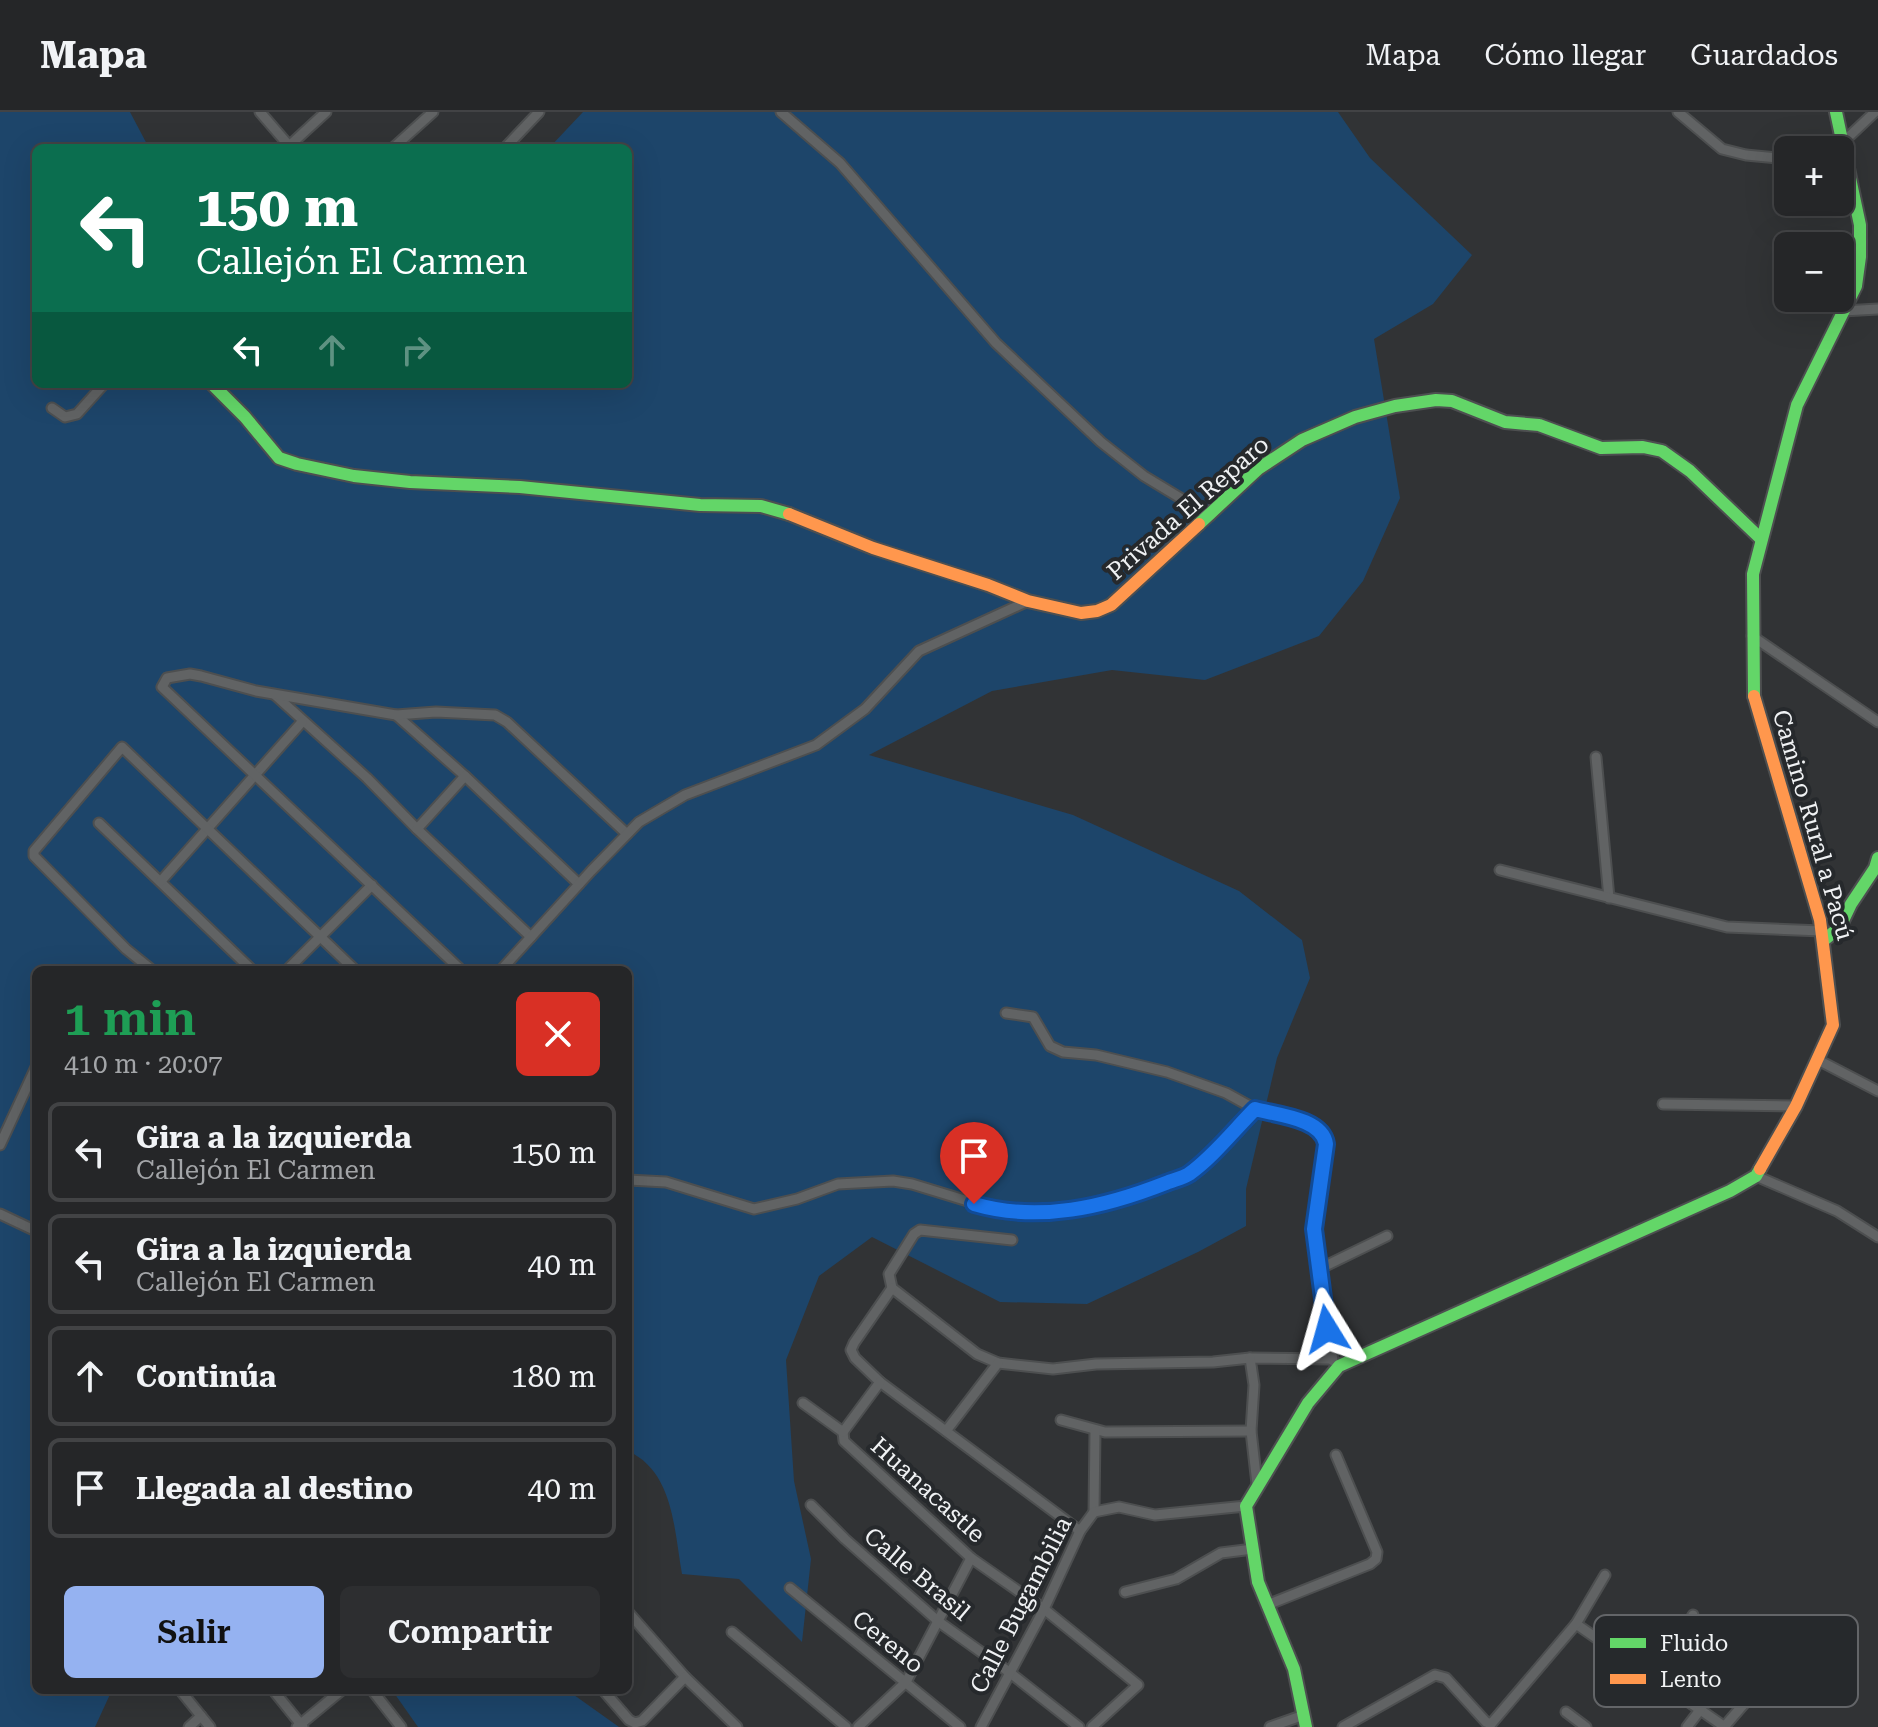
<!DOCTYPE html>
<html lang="es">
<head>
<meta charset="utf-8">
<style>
	body { margin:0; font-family:"Roboto Serif",serif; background:#2d2e30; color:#f1f3f6; height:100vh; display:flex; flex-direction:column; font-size:30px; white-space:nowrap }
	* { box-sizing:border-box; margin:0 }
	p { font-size:26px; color:#a3a5a8 }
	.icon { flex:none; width:44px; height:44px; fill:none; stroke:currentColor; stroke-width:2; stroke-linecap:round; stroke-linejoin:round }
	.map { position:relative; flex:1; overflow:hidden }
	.panel { position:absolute; left:32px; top:854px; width:600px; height:728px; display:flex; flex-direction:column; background:#252628; border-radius:12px; box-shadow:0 8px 32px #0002,0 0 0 2px #424345 }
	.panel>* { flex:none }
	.top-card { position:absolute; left:32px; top:32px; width:600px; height:244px; border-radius:12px; box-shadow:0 8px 32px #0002,0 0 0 2px #424345; background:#0b6e4f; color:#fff; overflow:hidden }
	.tools { position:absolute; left:1774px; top:24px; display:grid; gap:16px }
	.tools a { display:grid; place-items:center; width:80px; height:80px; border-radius:12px; background:#252628; box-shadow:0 8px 32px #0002,0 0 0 2px #424345; font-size:40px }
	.pin { position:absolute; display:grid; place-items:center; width:68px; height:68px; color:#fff; margin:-82px -34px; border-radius:50% 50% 50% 0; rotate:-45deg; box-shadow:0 0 8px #0007 }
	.pin .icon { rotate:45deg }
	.me { position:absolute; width:88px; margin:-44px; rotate:352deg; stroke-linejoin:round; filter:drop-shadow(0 0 6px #0008) }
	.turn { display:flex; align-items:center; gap:28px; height:168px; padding:0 32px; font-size:36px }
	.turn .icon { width:104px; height:104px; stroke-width:2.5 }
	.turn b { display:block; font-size:56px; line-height:68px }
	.lanes { display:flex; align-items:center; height:76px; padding:0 32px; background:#0003; justify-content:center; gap:40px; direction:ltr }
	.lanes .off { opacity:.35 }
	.round { display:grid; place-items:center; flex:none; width:84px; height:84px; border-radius:12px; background:#2d2e30 }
	.headline { display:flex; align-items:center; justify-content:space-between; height:136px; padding:0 32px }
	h1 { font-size:48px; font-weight:600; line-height:60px; color:#1e9e55 }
	.cta { display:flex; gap:16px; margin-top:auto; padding:16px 32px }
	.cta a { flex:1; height:92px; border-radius:12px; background:#95b2f1; color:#111; font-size:32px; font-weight:600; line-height:92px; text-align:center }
	.cta a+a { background:#2d2e30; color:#f1f3f6 }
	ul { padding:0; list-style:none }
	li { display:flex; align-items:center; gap:24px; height:100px; margin:0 16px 12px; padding:0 16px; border:4px solid #424345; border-radius:12px }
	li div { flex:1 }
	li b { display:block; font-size:30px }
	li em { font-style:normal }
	header { display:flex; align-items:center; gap:48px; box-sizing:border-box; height:112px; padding:0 40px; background:#252628; border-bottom:2px solid #424345 }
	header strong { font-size:38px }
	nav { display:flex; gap:44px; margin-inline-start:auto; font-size:28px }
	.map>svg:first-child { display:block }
	.grass { fill:#1d456a }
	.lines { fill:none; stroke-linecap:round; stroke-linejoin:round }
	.street-casing { stroke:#4d4f50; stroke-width:13 }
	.fast-casing { stroke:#4d4f50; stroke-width:16 }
	.slow-casing { stroke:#4d4f50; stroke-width:16 }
	.street { stroke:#616364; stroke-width:9 }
	.fast { stroke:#63d668; stroke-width:12 }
	.slow { stroke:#ff974d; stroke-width:12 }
	.route-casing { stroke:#114b97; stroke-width:20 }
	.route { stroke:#1a73e8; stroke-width:14 }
	.labels { text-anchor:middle; stroke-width:8; stroke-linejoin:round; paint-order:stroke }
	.street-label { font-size:24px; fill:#f0f2f4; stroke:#26292c }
	.key { fill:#26292c; stroke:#636568; stroke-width:2 }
	.key-label { font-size:22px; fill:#f0f2f4 }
</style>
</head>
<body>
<header>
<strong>Mapa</strong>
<nav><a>Mapa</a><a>Cómo llegar</a><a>Guardados</a></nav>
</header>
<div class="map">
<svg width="1878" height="1615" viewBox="0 0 1878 1615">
	<rect width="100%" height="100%" fill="#313335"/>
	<!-- grass -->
	<g class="grass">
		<path d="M0 0H130L149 36H36V272H628V36H549L583 0H1338L1370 46 1472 143 1433 192 1374 227 1400 386 1363 469 1319 524 1205 568 1112 558 992 579 869 643 1073 703 1239 779 1302 828 1310 866 1277 946 1246 1077V1114L1198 1140 1087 1192 1000 1190 872 1125 819 1164 786 1248 794 1369 811 1447 802 1530 739 1467 682 1462C674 1418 674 1360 628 1339V858H36V1578H112L95 1615H0Z"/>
		<polygon points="392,1578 567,1578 619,1615 418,1615"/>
	</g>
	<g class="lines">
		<defs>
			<g id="street">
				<polyline points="260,0 291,36"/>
				<polyline points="781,0 840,51 996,231 1101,330 1144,364 1210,404"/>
				<polyline points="1678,0 1722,37 1746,43 1788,47"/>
				<polyline points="1841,32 1875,0"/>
				<polyline points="289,34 326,0"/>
				<polyline points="393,36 433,0"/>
				<polyline points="505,36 539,0"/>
				<polyline points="1843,199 1878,197"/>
				<polyline points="52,296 65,305 77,302 104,272"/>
				<polyline points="1752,524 1878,610"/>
				<polyline points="275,583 367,666 417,717 531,825"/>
				<polyline points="396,603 465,664 579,772"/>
				<polyline points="1596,645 1609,786"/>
				<polyline points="99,711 252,858"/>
				<polyline points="417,717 465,664"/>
				<polyline points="1500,758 1727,815 1822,819"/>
				<polyline points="161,769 302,610"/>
				<polyline points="152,858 126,837 34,744 34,739 122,635 355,858"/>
				<polyline points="287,858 372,773"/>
				<polyline points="461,858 162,575 167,566 190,562 201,564 256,579 396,603 436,600 495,603 507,610 627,722"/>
				<polyline points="501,858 591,759 639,710 685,683 816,633 865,597 919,539 1028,489"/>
				<polyline points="1006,901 1033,905 1050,934 1063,940 1096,943 1167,960 1226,981 1255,997 1310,1012 1323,1022 1326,1032 1314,1117 1333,1249"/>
				<polyline points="1818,948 1878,979"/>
				<polyline points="1663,992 1796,994"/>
				<polyline points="0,1033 36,955"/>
				<polyline points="1756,1064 1837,1099 1878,1125"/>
				<polyline points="628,1068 666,1070 754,1097 797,1087 838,1072 893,1069 912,1072 994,1097 1030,1101 1050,1100 1106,1091 1188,1063 1255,997"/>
				<polyline points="0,1102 36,1119"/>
				<polyline points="1012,1128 920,1118 914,1122 889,1162 892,1176 977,1242 998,1251 1053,1257 1096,1252 1213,1250 1250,1246 1331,1247"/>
				<polyline points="1319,1157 1387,1124"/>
				<polyline points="892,1176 854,1231 851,1238 855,1246 880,1270 1080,1419"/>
				<polyline points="1250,1246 1254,1273 1251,1319 1257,1372"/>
				<polyline points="803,1291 843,1320"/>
				<polyline points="1061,1308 1105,1320 1251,1319"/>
				<polyline points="946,1319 998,1251"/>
				<polyline points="843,1320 844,1329 971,1446 1044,1497 1138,1573 1092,1615"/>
				<polyline points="843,1320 880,1270"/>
				<polyline points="811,1393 845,1427 939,1510 1009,1560 1079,1615"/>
				<polyline points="1094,1400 1095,1319"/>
				<polyline points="790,1476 960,1615"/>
				<polyline points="1125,1480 1176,1467 1221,1441 1253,1437"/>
				<polyline points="1267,1493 1370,1452 1376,1447 1377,1440 1336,1343"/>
				<polyline points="628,1500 685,1565 737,1615"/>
				<polyline points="1576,1512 1725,1615"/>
				<polyline points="732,1520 846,1615"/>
				<polyline points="1647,1561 1681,1525 1693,1503"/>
				<polyline points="180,1578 210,1615"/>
				<polyline points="273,1578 303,1615"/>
				<polyline points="372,1578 401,1615"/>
				<polyline points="603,1578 629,1608 635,1611 642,1609 685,1565"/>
				<polyline points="1566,1600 1586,1615"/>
				<polyline points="189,1615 201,1604"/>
				<polyline points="297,1615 342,1578"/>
				<polyline points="858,1615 906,1570 971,1446"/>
				<polyline points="981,1615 1044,1497 1080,1419 1094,1400 1119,1395 1155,1403 1246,1394"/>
				<polyline points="1270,1615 1304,1603"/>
				<polyline points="1343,1615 1435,1563 1446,1566 1486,1610 1491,1612 1576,1512 1605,1463"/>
				<polyline points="1687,1615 1700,1598"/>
				<polyline points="1724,1615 1769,1563"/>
			</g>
			<g id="fast">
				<polyline points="212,272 245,305 279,346 297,352 354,364 410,370 520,375 700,393 761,394 789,402"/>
				<polyline points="1199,412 1258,357 1302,328 1355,305 1395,294 1436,288 1452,289 1505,310 1539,313 1601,336 1643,335 1662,339 1690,359 1761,427"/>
				<polyline points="1754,584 1753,462 1797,293 1856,174 1860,145 1860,113 1836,0"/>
				<polyline points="1824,828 1840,815 1851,792 1875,756 1878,746"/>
				<polyline points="1306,1615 1294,1557 1258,1470 1246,1394 1308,1291 1339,1254 1730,1079 1756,1064 1760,1057"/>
			</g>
			<g id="slow">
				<polyline points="789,402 873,436 988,473 1028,489 1081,501 1097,499 1111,493 1199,412"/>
				<polyline points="1754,584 1820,808 1833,913 1796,994 1760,1057"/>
			</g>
		</defs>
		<!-- street casing -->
		<use href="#street" class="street-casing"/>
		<!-- fast casing -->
		<use href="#fast" class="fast-casing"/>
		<!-- slow casing -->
		<use href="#slow" class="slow-casing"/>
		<!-- street -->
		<use href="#street" class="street"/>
		<!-- fast -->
		<use href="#fast" class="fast"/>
		<!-- slow -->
		<use href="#slow" class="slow"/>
	</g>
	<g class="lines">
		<defs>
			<path id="route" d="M974 1092C1039 1111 1105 1095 1166 1071 1173 1068 1183 1066 1189 1062 1213 1045 1234 1018 1255 997 1276 1003 1322 1006 1326 1032L1314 1117 1327 1217"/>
		</defs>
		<!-- route casing -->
		<use href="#route" class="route-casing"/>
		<!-- route -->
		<use href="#route" class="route"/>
	</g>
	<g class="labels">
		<!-- street labels -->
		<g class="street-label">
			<text transform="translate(1188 396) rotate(-41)" y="8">Privada El Reparo</text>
			<text transform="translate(1813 713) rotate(74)" y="8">Camino Rural a Pacú</text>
			<text transform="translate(928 1378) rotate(42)" y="8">Huanacastle</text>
			<text transform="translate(917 1462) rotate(40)" y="8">Calle Brasil</text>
			<text transform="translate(1021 1493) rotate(-63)" y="8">Calle Bugambilia</text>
			<text transform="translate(888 1530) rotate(39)" y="8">Cereno</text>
		</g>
	</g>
	<!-- legend -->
	<rect x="1594" y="1503" width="264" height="92" rx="12" class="key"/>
	<rect x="1610" y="1526" width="36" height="10" fill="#63d668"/>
	<rect x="1610" y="1562" width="36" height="10" fill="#ff974d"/>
	<g class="key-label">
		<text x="1660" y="1539">Fluido</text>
		<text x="1660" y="1575">Lento</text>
	</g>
</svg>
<div class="tools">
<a>+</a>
<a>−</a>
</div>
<div class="pin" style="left:974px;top:1092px;background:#d93025"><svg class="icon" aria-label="arrive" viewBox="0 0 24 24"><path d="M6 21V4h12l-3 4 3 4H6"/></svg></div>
<svg class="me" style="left:1327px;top:1217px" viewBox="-20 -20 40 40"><path d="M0-17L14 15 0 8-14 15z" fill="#1a73e8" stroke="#fff" stroke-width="4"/></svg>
<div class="top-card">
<div class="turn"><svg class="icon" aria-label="left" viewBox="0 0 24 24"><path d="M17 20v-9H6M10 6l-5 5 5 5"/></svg><div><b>150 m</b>Callejón El Carmen</div></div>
<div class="lanes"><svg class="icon" aria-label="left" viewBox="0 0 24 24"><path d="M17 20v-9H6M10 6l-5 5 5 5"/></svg><svg class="icon off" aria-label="ahead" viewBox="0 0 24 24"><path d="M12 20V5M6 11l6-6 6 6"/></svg><svg class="icon off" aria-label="right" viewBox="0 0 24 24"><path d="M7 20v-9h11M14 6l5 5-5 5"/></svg></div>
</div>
<section class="panel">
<div class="headline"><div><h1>1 min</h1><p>410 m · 20:07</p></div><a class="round" style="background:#d93025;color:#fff"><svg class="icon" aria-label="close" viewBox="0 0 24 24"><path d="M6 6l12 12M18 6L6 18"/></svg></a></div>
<ul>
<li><svg class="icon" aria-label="left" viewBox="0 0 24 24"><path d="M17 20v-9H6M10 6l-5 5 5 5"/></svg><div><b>Gira a la izquierda</b><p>Callejón El Carmen</p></div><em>150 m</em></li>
<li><svg class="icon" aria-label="left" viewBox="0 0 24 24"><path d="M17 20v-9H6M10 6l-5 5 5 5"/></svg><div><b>Gira a la izquierda</b><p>Callejón El Carmen</p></div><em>40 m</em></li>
<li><svg class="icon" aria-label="ahead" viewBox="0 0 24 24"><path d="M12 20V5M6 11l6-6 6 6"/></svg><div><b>Continúa</b></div><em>180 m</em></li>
<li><svg class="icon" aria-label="arrive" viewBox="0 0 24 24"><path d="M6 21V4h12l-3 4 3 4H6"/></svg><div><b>Llegada al destino</b></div><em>40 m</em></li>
</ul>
<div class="cta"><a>Salir</a><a>Compartir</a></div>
</section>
</div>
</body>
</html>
